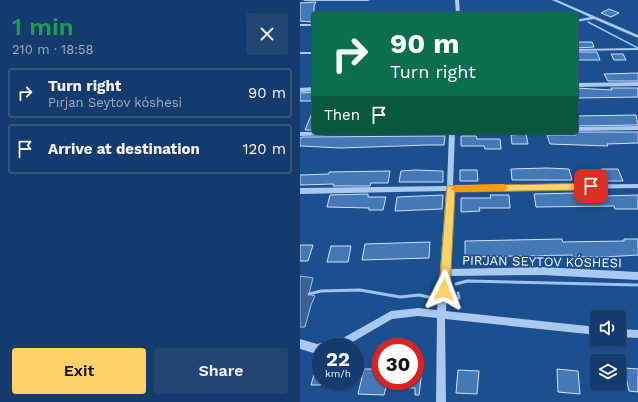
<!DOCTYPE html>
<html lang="en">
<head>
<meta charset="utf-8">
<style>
	body { margin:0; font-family:"Work Sans",sans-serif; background:#214673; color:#f1f3f6; height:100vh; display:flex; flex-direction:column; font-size:15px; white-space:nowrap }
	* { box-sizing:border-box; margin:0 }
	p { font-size:13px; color:#9dadc1 }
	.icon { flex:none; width:22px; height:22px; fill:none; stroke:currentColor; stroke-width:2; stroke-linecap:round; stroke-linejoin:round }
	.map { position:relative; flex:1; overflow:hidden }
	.drawer { display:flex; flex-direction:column; background:#143b6b; width:300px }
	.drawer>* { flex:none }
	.guide { position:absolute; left:12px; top:12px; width:266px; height:122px; border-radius:4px; box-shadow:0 1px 3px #0004,0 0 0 1px #33557e; background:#0b6e4f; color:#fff; overflow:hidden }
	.controls { position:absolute; left:290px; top:310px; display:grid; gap:8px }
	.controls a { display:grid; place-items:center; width:36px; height:36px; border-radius:4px; background:#143b6b; box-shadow:0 1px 3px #0004,0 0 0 1px #33557e; font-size:20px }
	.speed { position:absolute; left:12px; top:338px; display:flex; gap:8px; font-size:20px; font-weight:700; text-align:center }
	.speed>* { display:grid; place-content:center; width:52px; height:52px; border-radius:50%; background:#143b6b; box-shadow:0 1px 3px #0004,0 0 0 1px #33557e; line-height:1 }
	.speed small { font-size:10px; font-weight:400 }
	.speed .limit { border:6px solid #d22; background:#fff; color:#111 }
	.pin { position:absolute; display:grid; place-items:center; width:34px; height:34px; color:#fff; margin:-17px; border-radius:8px; box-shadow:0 2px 6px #0006 }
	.me { position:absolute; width:44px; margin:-22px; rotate:3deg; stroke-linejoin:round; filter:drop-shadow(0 0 3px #0008) }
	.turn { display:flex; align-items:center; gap:14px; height:84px; padding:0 12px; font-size:18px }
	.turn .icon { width:52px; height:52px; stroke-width:2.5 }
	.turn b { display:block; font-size:28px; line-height:34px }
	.then { display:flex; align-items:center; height:38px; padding:0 12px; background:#0003; gap:8px; font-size:15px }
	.round { display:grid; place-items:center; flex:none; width:42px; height:42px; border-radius:4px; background:#214673 }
	.summary { display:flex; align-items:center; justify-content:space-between; height:68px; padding:0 12px }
	h1 { font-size:24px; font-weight:600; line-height:30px; color:#1e9e55 }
	.primary-button { display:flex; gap:8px; margin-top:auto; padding:8px 12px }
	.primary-button a { flex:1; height:46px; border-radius:4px; background:#ffd166; color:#111; font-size:16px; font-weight:600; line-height:46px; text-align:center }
	.primary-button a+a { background:#214673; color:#f1f3f6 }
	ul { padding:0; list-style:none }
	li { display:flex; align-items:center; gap:12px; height:50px; margin:0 8px 6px; padding:0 4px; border:2px solid #33557e; border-radius:4px }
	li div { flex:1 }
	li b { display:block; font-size:15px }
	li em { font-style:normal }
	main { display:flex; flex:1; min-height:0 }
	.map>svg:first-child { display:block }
	.water { fill:#3c6290; stroke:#9cc4f0 }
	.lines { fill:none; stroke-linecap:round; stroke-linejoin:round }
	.stream-far1 { stroke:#9cc4f0; stroke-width:1.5 }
	.stream { stroke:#9cc4f0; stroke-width:3 }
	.building { fill:#4478b7; stroke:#cfe3fa }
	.minor { fill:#a9c9ee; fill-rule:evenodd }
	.route { fill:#ffd166; stroke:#a68842 }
	.slow { fill:#f59e0b }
	.labels { text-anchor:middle; stroke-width:3.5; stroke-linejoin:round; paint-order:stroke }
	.street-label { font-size:13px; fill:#fff; stroke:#1b4f8f }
</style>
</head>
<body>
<main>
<section class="drawer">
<div class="summary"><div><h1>1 min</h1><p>210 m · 18:58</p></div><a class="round"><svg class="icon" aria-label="close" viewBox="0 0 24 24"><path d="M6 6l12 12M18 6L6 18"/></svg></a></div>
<ul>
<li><svg class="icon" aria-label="right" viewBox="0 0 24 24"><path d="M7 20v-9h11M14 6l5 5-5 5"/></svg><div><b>Turn right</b><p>Pırjan Seytov kóshesi</p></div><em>90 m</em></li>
<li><svg class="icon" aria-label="arrive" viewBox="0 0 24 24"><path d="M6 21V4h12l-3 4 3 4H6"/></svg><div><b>Arrive at destination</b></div><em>120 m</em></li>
</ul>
<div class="primary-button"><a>Exit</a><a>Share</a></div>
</section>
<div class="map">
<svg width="338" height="402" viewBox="0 0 338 402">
	<rect width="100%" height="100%" fill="#1b4f8f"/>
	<!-- water -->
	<polygon class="water" points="0,276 13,278 9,294 15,296 11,305 5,327 0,327"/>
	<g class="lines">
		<!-- stream-far1 -->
		<polyline class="stream-far1" points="288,22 338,48"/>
		<!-- stream -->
		<g class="stream">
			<polyline points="156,284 167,281 338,285"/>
			<polyline points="9,294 21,291 60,290 100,297 119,295 138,299"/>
			<polyline points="150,299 159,298 158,293"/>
		</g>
	</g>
	<!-- building -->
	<g class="building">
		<polygon points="16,2 14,6 14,22 0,21 0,3"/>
		<polygon points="309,9 319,13 311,17 301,13"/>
		<polygon points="276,42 292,42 294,47 276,48"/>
		<polygon points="276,52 297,52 300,60 276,60"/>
		<polygon points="311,54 323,54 326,60 314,60"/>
		<polygon points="338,73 338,81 308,81 304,74"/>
		<polygon points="276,88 312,90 311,88 338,88 338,97 278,98"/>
		<polygon points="14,92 11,101 0,101 0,93"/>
		<polygon points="14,108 14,130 5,130"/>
		<polygon points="336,115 338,125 276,126 276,116"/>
		<polygon points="276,132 338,132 338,143 307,144 308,146 250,144 247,135 276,135"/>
		<polygon points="226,134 228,144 212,144 211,135"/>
		<polygon points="145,136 144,145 128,145 41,148 0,146 0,138 2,137"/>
		<polygon points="161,136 176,136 177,139 200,139 201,149 185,149 184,146 161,146"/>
		<polygon points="247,168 269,169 272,180 212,180 211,169"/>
		<polygon points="301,169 318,169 323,181 305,181"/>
		<polygon points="115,170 143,171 143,182 99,182 101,171"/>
		<polygon points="160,170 177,170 178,181 160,181"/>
		<polygon points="90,171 88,183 71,183 70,186 33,186 34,184 0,185 0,175 29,174 29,172"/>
		<polygon points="277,193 303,193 303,196 338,195 338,209 315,209 314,206 236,207 234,194"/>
		<polygon points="68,194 68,197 86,197 83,210 69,210 69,208 27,207 30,195"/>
		<polygon points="143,195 142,209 95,211 97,197"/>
		<polygon points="190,195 209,195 210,208 179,208 180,211 161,212 161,198 191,198"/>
		<polygon points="262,239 263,242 324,241 324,239 338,239 338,255 304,257 273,257 272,255 165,257 165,241"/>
		<polygon points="130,242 129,258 62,260 65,244"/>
		<polygon points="0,245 13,245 8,261 0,261"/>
		<polygon points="31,246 51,246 48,262 27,262"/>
		<polygon points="19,357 21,358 21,385 11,385"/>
		<polygon points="115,363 123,363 119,395 115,395 115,388 86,387 84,395 58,394 64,369 81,369 81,381 115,381"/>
		<polygon points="324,368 338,369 338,392 329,391"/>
		<polygon points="257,369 278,371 280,394 258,392"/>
		<polygon points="158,370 179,371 177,394 156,393"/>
	</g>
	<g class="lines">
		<!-- minor -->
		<g class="minor">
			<polygon points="3,0 70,0 68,1 5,1"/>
			<polygon points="155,0 159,0 160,14 156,14"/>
			<polygon points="252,0 257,0 338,35 338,38 294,19 276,22 276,20 290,17"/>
			<rect x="0" y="24" width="14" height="2"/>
			<polygon points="338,48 338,50 276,51 276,49"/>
			<rect x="0" y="52" width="14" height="2"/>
			<polygon points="338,82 338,86 276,87 276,83"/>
			<polygon points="14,87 14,91 0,92 0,88"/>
			<polygon points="338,126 338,130 276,131 276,127"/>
			<polygon points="0,132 65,132 62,134 0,136"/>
			<polygon points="149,132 155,132 153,186 338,184 338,188 153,191 148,269 242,267 338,272 338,280 242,275 148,276 146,311 297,327 297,335 145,319 146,402 136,402 137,318 118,316 92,319 44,347 27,347 29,344 36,342 91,311 118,308 137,310 146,191 0,194 0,188 147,186"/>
			<polygon points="319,329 338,330 338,338 319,337"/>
			<polygon points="0,339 17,344 21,343 24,345 25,347 21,347 21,353 17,354 0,349"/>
		</g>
	</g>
	<!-- route -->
	<polygon class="route" points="291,183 296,186 291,190 155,192 150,290 148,293 144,295 140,293 139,290 147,186"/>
	<!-- slow -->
	<polygon class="slow" points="204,184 208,188 204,191 155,192 151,189 155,185"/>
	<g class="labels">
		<!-- street labels -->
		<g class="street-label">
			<text transform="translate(242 261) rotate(1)" y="5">PIRJAN SEYTOV KÓSHESI</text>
		</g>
	</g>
</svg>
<div class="controls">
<a><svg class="icon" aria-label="sound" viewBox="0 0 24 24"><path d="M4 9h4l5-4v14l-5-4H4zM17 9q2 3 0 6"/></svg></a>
<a><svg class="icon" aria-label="layers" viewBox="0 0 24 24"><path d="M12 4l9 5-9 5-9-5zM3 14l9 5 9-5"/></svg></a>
</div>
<div class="speed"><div>22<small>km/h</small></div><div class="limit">30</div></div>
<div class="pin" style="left:291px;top:186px;background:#d93025"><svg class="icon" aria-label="arrive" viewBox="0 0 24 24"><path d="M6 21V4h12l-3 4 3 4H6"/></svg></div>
<svg class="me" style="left:144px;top:290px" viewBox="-20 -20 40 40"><path d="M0-17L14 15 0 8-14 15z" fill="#ffd166" stroke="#fff" stroke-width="4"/></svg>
<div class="guide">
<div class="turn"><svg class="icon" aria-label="right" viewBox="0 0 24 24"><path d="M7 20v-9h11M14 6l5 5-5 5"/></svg><div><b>90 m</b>Turn right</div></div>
<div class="then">Then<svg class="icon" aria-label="arrive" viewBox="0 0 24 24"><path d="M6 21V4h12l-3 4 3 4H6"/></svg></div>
</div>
</div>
</main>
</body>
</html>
